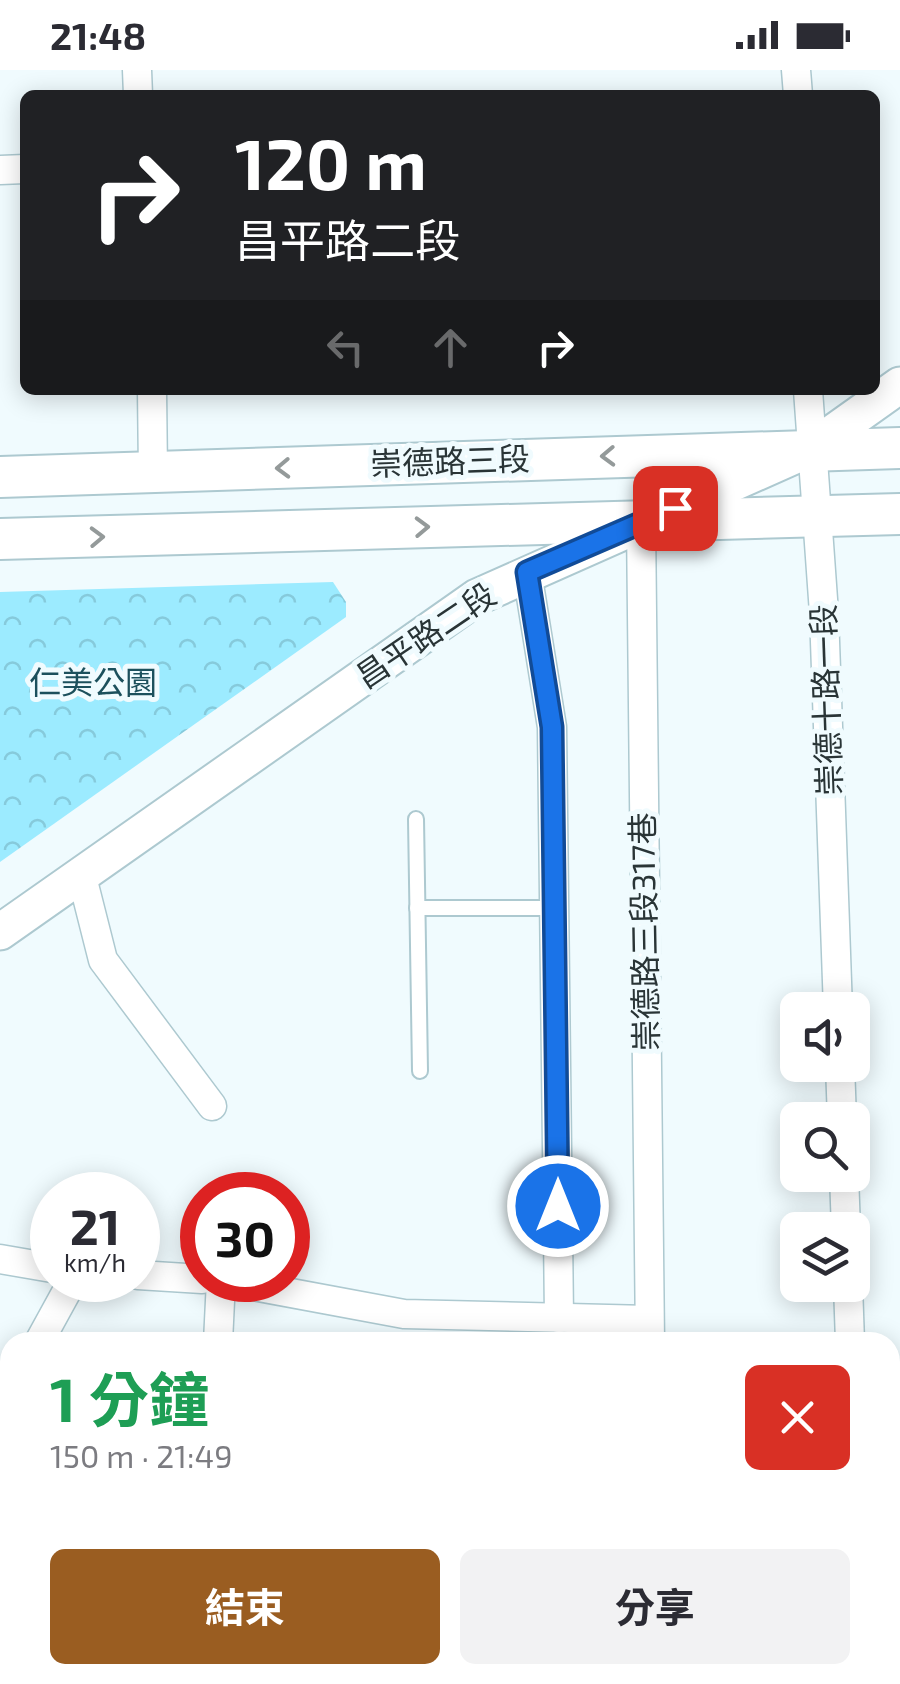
<!DOCTYPE html>
<html lang="zh-TW">
<head>
<meta charset="utf-8">
<style>
	body { margin:0; font-family:"Exo 2","Noto Sans TC",sans-serif; background:#f2f2f3; color:#2b2b33; height:100vh; display:flex; flex-direction:column; font-size:38px; white-space:nowrap }
	* { box-sizing:border-box; margin:0 }
	p { font-size:32px; color:#7c7c81 }
	.icon { flex:none; width:55px; height:55px; fill:none; stroke:currentColor; stroke-width:2; stroke-linecap:round; stroke-linejoin:round }
	.map { position:relative; flex:1; overflow:hidden }
	.details { position:absolute; left:0px; top:1262px; width:900px; height:352px; display:flex; flex-direction:column; background:#fff; border-radius:30px 30px 0 0; box-shadow:0 5px 25px #0003 }
	.details>* { flex:none }
	.top-card { position:absolute; left:20px; top:20px; width:860px; height:305px; border-radius:15px; box-shadow:0 5px 25px #0003; background:#202124; color:#fff; overflow:hidden }
	.controls { position:absolute; left:780px; top:922px; display:grid; gap:20px }
	.controls a { display:grid; place-items:center; width:90px; height:90px; border-radius:15px; background:#fff; box-shadow:0 5px 25px #0003; font-size:50px }
	.speed { position:absolute; left:30px; top:1102px; display:flex; gap:20px; font-size:50px; font-weight:700; text-align:center }
	.speed>* { display:grid; place-content:center; width:130px; height:130px; border-radius:50%; background:#fff; box-shadow:0 5px 25px #0003; line-height:1 }
	.speed small { font-size:25px; font-weight:400 }
	.speed .limit { border:15px solid #d22; background:#fff; color:#111 }
	.pin { position:absolute; display:grid; place-items:center; width:85px; height:85px; color:#fff; margin:-42px; border-radius:20px; box-shadow:0 5px 15px #0006 }
	.me { position:absolute; width:110px; margin:-55px; rotate:0deg; stroke-linejoin:round; filter:drop-shadow(0 0 8px #0008) }
	.turn { display:flex; align-items:center; gap:35px; height:210px; padding:0 50px; font-size:45px }
	.turn .icon { width:130px; height:130px; stroke-width:2.5 }
	.turn b { display:block; font-size:70px; line-height:85px }
	.lanes { display:flex; align-items:center; height:95px; padding:0 50px; background:#0003; justify-content:center; gap:50px; direction:ltr }
	.lanes .off { opacity:.35 }
	.round { display:grid; place-items:center; flex:none; width:105px; height:105px; border-radius:15px; background:#f2f2f3 }
	.headline { display:flex; align-items:center; justify-content:space-between; height:170px; padding:0 50px }
	h1 { font-size:60px; font-weight:700; line-height:75px; color:#1e9e55 }
	.primary-button { display:flex; gap:20px; margin-top:auto; padding:20px 50px }
	.primary-button a { flex:1; height:115px; border-radius:15px; background:#9a5d21; color:#fff; font-size:40px; font-weight:700; line-height:115px; text-align:center }
	.primary-button a+a { background:#f2f2f3; color:#2b2b33 }
	.status { display:flex; justify-content:space-between; align-items:center; height:70px; padding:0 50px; background:#fff; direction:ltr }
	.status svg { height:28px; fill:currentColor }
	.map>svg:first-child { display:block }
	.park { fill:url(#park-crowns) }
	.lines { fill:none; stroke-linecap:round; stroke-linejoin:round }
	.service-casing { stroke:#adc9d0; stroke-width:18 }
	.minor-casing { stroke:#adc9d0; stroke-width:31 }
	.tertiary-casing { stroke:#adc9d0; stroke-width:39 }
	.secondary-casing { stroke:#adc9d0; stroke-width:44 }
	.service { stroke:#fff; stroke-width:14 }
	.minor { stroke:#fff; stroke-width:28 }
	.tertiary { stroke:#fff; stroke-width:35 }
	.secondary { stroke:#fff; stroke-width:40 }
	.oneway { stroke:#949a9a }
	.route-casing { stroke:#114b97; stroke-width:25 }
	.route { stroke:#1a73e8; stroke-width:18 }
	.labels { text-anchor:middle; stroke-width:10; stroke-linejoin:round; paint-order:stroke }
	.street-label { font-size:32px; fill:#293436; stroke:#f0fbfe }
	.park-label { font-size:32px; fill:#1c505c; stroke:#f0fbfe }
</style>
</head>
<body>
<div class="status"><b>21:48</b><svg viewBox="0 0 49 12"><path d="M0 12V9h3v3zM5 12V6h3v6zM10 12V3h3v9zM15 12V0h3v12zM26 1h20v11H26zM47 4h2v5h-2z"/></svg></div>
<div class="map">
<svg width="900" height="1614" viewBox="0 0 900 1614">
	<defs>
		<pattern id="park-crowns" width="20" height="18" patternUnits="userSpaceOnUse" patternTransform="scale(2.5)"><rect width="20" height="18" fill="#9cebff"/><path d="M2 6a3 3 0 1 1 6 0M12 15a3 3 0 1 1 6 0" fill="none" stroke="#86cadb"/></pattern>
	</defs>
	<rect width="100%" height="100%" fill="#f0fbfe"/>
	<!-- park -->
	<polygon class="park" points="333,512 346,532 346,547 0,792 0,522"/>
	<g class="lines">
		<defs>
			<g id="service">
				<polyline points="416,749 420,1001"/>
				<polyline points="417,838 556,838"/>
			</g>
			<g id="minor">
				<polyline points="137,0 138,25"/>
				<polyline points="796,0 798,25"/>
				<polyline points="0,100 25,99"/>
				<polyline points="152,320 153,404"/>
				<polyline points="808,320 824,543 838,940"/>
				<polyline points="641,452 650,1272"/>
				<polyline points="527,502 552,657 559,1248"/>
				<polyline points="81,803 103,890 212,1036"/>
				<polyline points="840,995 842,1050"/>
				<polyline points="844,1105 846,1160"/>
				<polyline points="0,1189 52,1198"/>
				<polyline points="138,1205 202,1209"/>
				<polyline points="848,1215 850,1272"/>
				<polyline points="39,1272 73,1210"/>
				<polyline points="218,1272 221,1210 404,1244 649,1250"/>
				<polyline points="0,1344 10,1325"/>
				<polyline points="0,1497 10,1503"/>
				<polyline points="182,1605 197,1614"/>
				<polyline points="662,1605 662,1614"/>
				<polyline points="863,1605 863,1614"/>
				<polyline points="67,1614 72,1605"/>
				<polyline points="273,1614 278,1605"/>
				<polyline points="509,1614 514,1605"/>
			</g>
			<polyline id="tertiary" points="0,862 477,527 810,379 900,315"/>
			<g id="secondary">
				<polyline points="0,407 900,378"/>
				<polyline points="0,469 900,444"/>
			</g>
		</defs>
		<!-- service casing -->
		<use href="#service" class="service-casing"/>
		<!-- minor casing -->
		<use href="#minor" class="minor-casing"/>
		<!-- tertiary casing -->
		<use href="#tertiary" class="tertiary-casing"/>
		<!-- secondary casing -->
		<use href="#secondary" class="secondary-casing"/>
		<!-- service -->
		<use href="#service" class="service"/>
		<!-- minor -->
		<use href="#minor" class="minor"/>
		<!-- tertiary -->
		<use href="#tertiary" class="tertiary"/>
		<!-- secondary -->
		<use href="#secondary" class="secondary"/>
	</g>
	<!-- one-way arrows -->
	<defs><path id="oneway-chevron" d="M-2-3.5L2.5 0L-2 3.5" fill="none" stroke-width="1.6" stroke-linecap="round" stroke-linejoin="round" transform="scale(2.5)"/></defs>
	<g class="oneway">
		<use href="#oneway-chevron" transform="translate(608 386) rotate(178)"/>
		<use href="#oneway-chevron" transform="translate(283 398) rotate(178)"/>
		<use href="#oneway-chevron" transform="translate(422 457) rotate(-2)"/>
		<use href="#oneway-chevron" transform="translate(97 467) rotate(-2)"/>
	</g>
	<g class="lines">
		<defs>
			<polyline id="route" points="558,1136 552,657 527,502 675,438"/>
		</defs>
		<!-- route casing -->
		<use href="#route" class="route-casing"/>
		<!-- route -->
		<use href="#route" class="route"/>
	</g>
	<g class="labels">
		<!-- street labels -->
		<g class="street-label">
			<text transform="translate(450 392) rotate(-2)" y="11">崇德路三段</text>
			<text transform="translate(426 566) rotate(-34)" y="11">昌平路二段</text>
			<text transform="translate(827 630) rotate(-92)" y="11">崇德十路一段</text>
			<text transform="translate(645 862) rotate(-91)" y="11">崇德路三段317巷</text>
		</g>
		<!-- park labels -->
		<g class="park-label">
			<text x="93" y="624">仁美公園</text>
		</g>
	</g>
</svg>
<div class="controls">
<a><svg class="icon" aria-label="sound" viewBox="0 0 24 24"><path d="M4 9h4l5-4v14l-5-4H4zM17 9q2 3 0 6"/></svg></a>
<a><svg class="icon" aria-label="search" viewBox="0 0 24 24"><circle cx="10" cy="10" r="6"/><path d="M15 15l6 6"/></svg></a>
<a><svg class="icon" aria-label="layers" viewBox="0 0 24 24"><path d="M12 4l9 5-9 5-9-5zM3 14l9 5 9-5"/></svg></a>
</div>
<div class="speed"><div>21<small>km/h</small></div><div class="limit">30</div></div>
<div class="pin" style="left:675px;top:438px;background:#d93025"><svg class="icon" aria-label="arrive" viewBox="0 0 24 24"><path d="M6 21V4h12l-3 4 3 4H6"/></svg></div>
<svg class="me" style="left:558px;top:1136px" viewBox="-20 -20 40 40"><circle r="17" fill="#1a73e8" stroke="#fff" stroke-width="3"/><path d="M0-11L8 9 0 5-8 9z" fill="#fff"/></svg>
<div class="top-card">
<div class="turn"><svg class="icon" aria-label="right" viewBox="0 0 24 24"><path d="M7 20v-9h11M14 6l5 5-5 5"/></svg><div><b>120 m</b>昌平路二段</div></div>
<div class="lanes"><svg class="icon off" aria-label="left" viewBox="0 0 24 24"><path d="M17 20v-9H6M10 6l-5 5 5 5"/></svg><svg class="icon off" aria-label="ahead" viewBox="0 0 24 24"><path d="M12 20V5M6 11l6-6 6 6"/></svg><svg class="icon" aria-label="right" viewBox="0 0 24 24"><path d="M7 20v-9h11M14 6l5 5-5 5"/></svg></div>
</div>
<section class="details">
<div class="headline"><div><h1>1 分鐘</h1><p>150 m · 21:49</p></div><a class="round" style="background:#d93025;color:#fff"><svg class="icon" aria-label="close" viewBox="0 0 24 24"><path d="M6 6l12 12M18 6L6 18"/></svg></a></div>
<div class="primary-button"><a>結束</a><a>分享</a></div>
</section>
</div>
</body>
</html>
